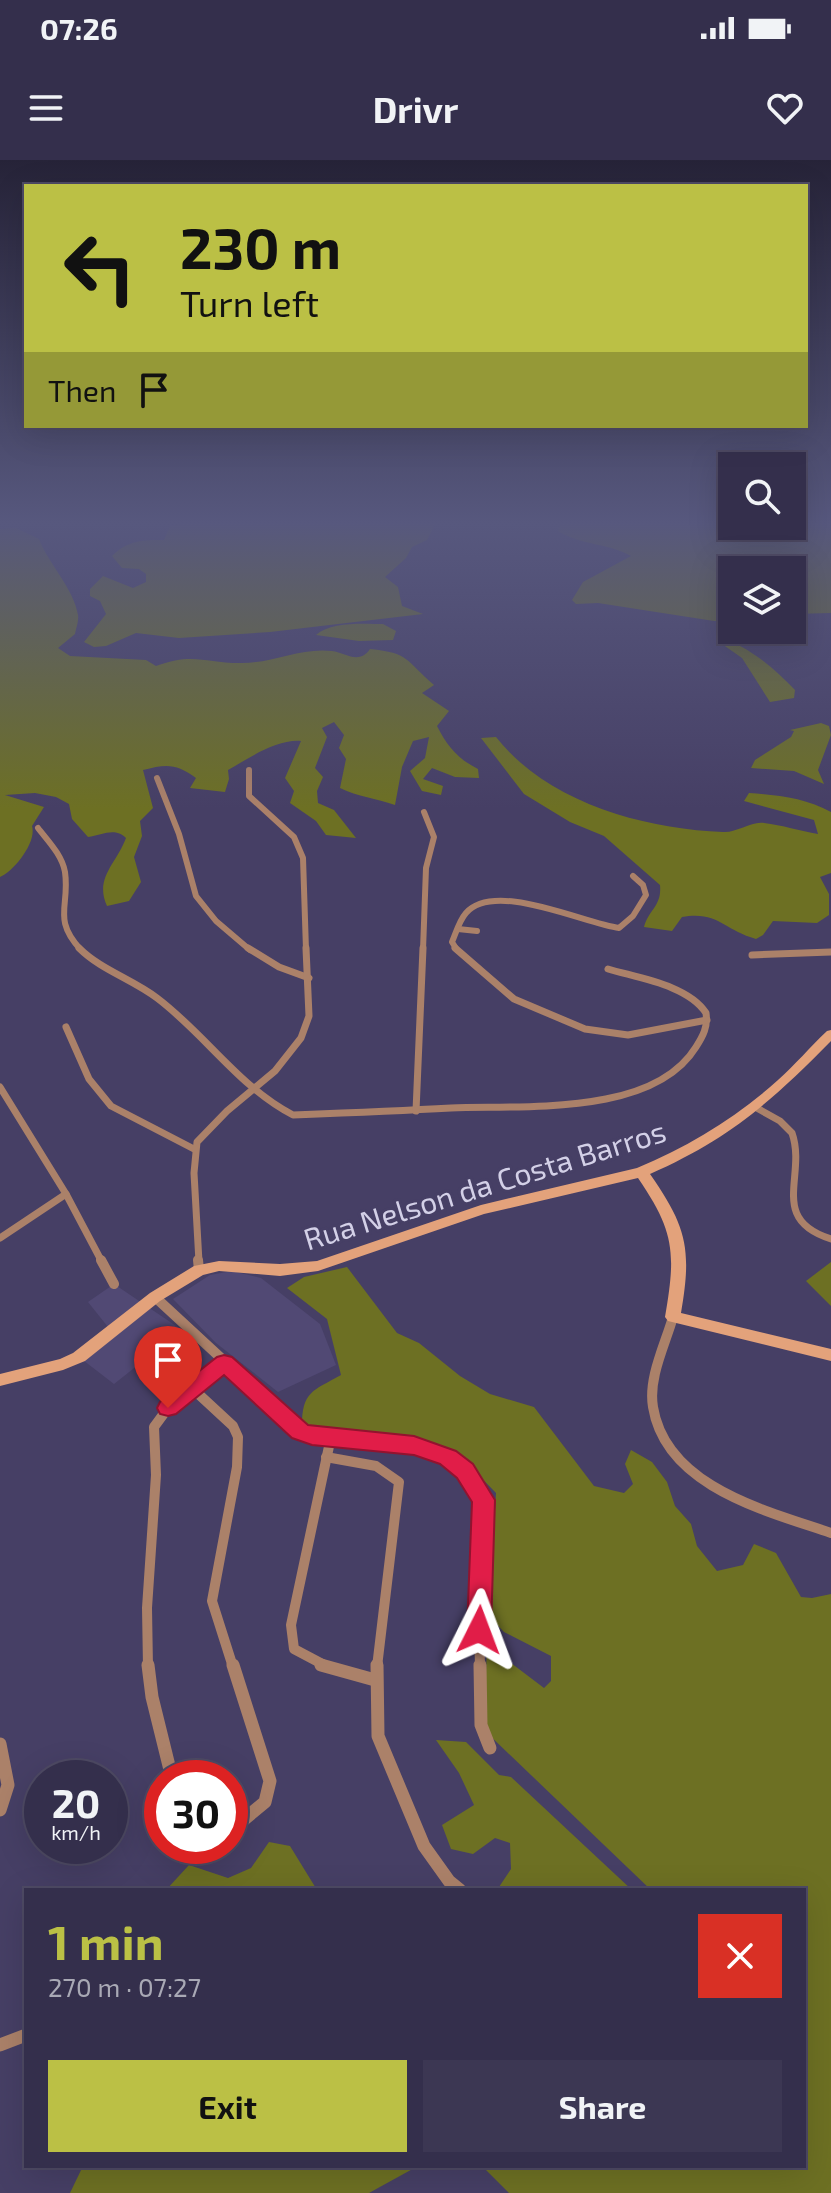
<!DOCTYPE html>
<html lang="en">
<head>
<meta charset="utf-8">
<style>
	body { margin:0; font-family:"Exo 2",sans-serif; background:#3c3753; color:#f1f3f6; height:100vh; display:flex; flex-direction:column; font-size:30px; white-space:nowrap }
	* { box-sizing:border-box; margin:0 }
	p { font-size:26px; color:#a9a9b5 }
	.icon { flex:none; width:44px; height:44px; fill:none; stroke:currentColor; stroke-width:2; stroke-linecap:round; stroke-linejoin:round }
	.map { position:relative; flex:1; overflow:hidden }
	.panel { position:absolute; left:24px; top:1728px; width:782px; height:280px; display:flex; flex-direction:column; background:#342f4c; border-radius:0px; box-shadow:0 8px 32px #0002,0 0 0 2px #4e4a64 }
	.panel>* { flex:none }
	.banner { position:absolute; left:24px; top:24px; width:784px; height:244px; border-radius:0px; box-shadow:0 8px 32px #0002,0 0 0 2px #4e4a64; background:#bbc045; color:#111; overflow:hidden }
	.tools { position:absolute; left:718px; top:292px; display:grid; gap:16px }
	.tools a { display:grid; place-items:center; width:88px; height:88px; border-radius:0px; background:#342f4c; box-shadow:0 8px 32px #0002,0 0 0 2px #4e4a64; font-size:40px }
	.speed { position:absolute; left:24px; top:1600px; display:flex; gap:16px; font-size:40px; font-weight:700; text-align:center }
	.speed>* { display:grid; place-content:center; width:104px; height:104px; border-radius:50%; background:#342f4c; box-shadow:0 8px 32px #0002,0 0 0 2px #4e4a64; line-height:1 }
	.speed small { font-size:20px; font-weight:400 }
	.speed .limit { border:12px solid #d22; background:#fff; color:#111 }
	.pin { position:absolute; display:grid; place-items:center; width:68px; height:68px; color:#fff; margin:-82px -34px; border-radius:50% 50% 50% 0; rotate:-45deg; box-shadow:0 0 8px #0007 }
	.pin .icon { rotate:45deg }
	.me { position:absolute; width:88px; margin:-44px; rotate:3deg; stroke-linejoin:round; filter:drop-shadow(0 0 6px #0008) }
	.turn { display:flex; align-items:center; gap:28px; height:168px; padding:0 24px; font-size:36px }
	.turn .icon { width:104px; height:104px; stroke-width:2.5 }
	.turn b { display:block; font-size:56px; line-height:68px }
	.then { display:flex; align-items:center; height:76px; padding:0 24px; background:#0003; gap:16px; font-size:30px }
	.round { display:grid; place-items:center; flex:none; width:84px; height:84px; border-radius:0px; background:#3c3753 }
	.head { display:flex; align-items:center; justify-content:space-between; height:136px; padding:0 24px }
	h1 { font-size:48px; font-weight:700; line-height:60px; color:#bbc045 }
	.primary-button { display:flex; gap:16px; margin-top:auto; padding:16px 24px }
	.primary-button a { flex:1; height:92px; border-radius:0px; background:#bbc045; color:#111; font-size:32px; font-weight:700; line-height:92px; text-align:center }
	.primary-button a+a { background:#3c3753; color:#f1f3f6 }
	.status { display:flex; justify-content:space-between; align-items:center; height:56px; padding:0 40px; background:#342f4c; direction:ltr }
	.status svg { height:22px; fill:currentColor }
	header { display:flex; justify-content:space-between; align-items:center; height:104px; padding:0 24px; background:#342f4c; font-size:36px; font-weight:700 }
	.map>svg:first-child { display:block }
	.built { fill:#514974 }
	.green { fill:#6d7023 }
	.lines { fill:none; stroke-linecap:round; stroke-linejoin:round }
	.street-far3 { stroke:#ab8169; stroke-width:6 }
	.street-far2 { stroke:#ab8169; stroke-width:7 }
	.street-far1 { stroke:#ab8169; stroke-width:10 }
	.street { stroke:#ab8169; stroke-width:13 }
	.secondary { fill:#e3a27b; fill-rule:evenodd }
	.route { fill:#e11d48; stroke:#92132f; stroke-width:2 }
	.labels { text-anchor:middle; stroke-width:6; stroke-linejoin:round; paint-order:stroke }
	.street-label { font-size:30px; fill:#d3d0e7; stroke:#463f65 }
</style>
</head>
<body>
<div class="status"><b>07:26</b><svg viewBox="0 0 49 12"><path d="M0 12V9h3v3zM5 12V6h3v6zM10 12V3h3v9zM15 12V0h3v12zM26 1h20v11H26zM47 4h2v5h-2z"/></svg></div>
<header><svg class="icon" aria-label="menu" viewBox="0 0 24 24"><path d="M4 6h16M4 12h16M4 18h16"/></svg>Drivr<svg class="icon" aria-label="heart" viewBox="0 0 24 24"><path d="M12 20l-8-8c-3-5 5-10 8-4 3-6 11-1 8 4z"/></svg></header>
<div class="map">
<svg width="831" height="2033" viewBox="0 0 831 2033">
	<rect width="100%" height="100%" fill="#463f65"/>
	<!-- built -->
	<g class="built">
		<polygon points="232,1111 261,1118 320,1164 336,1205 278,1232 216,1183 173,1139 210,1115"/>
		<polygon points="114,1124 182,1170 114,1224 79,1197 112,1172 88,1142"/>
	</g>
	<!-- green -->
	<g class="green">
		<path d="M182 364H435L427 380 412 387 406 398 385 417 398 427 402 446 423 454 270 472 179 478 136 473 106 486 94 487 84 482 106 454 100 441 90 436V429L103 416 133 428 146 422V414L139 409 122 408 112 396C128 380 143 380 164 380L170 366Z"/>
		<path d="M560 364H831V453L792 454V410H732V461H714L598 443 576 444 572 440 583 422 631 396C608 383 580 385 558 371Z"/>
		<path d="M16 368 39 379C48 403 74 429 78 455 79 460 76 469 75 474L58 488 70 496 146 500 156 506C193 492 205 503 240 503 270 504 301 487 332 491 346 493 359 505 370 489 410 493 405 500 434 525L422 533 449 551 437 566C447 586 458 599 478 609L479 618 455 617 432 608 423 619 443 626 441 635 422 631 410 611 425 598 429 577 413 581 402 607 395 645C376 638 358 637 340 628L346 599 339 588 344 575 334 562 322 568 327 577 315 608 323 617 317 631 318 643 334 650 356 678 326 675 316 661 290 643 294 631 285 618 301 581C277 579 249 598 228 610L229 619 225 632 190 628 196 618C176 603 166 604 143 610L153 648 140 661 142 676 134 697 141 722 129 741 107 746C94 718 117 703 126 678 115 667 102 675 88 677L72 659 69 644 56 637 35 633 5 635 44 647 32 666C37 682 14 711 0 717V369Z"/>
		<path d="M383 464 396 471 393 480 359 481 316 475C331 461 364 464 383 464Z"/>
		<path d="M727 480C753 490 776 510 795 530L794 538 770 542 742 498 722 484Z"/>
		<polygon points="821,563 829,566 831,575 818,610 824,624 794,611 751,608 755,600 791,577 794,571 790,570"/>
		<path d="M496 577C547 642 643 669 723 672 737 673 751 661 764 663 782 665 800 671 818 674L814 660 744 641 749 633C777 635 806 638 831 652V713L820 717 829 734V755L817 763 773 761 763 775 756 779C723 770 719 751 682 757L672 771 644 767C649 749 662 746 660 725L604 676 570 662 524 634 481 578Z"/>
		<polygon points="831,1102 831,1146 806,1121"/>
		<path d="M347 1107 397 1173 419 1183 460 1216 490 1234 534 1247 594 1326 624 1333 633 1324 625 1304 631 1290 652 1302 667 1322 675 1346 691 1364 697 1386 717 1411 743 1405 754 1384 776 1393 801 1437 812 1438 831 1434V2033H509L482 2006H804V1730H651L484 1570 487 1485 544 1528 551 1521V1496L504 1472 489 1456 496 1333 460 1296 436 1283 302 1266C302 1231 313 1231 341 1215L327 1159 287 1128 304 1117Z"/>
		<polygon points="436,1580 466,1582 499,1615 511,1617 632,1730 497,1730 511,1709 510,1683 495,1678 473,1694 451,1689 442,1665 474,1645 459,1613"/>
		<polygon points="269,1682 290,1686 317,1730 166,1730 189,1705 228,1718 251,1708"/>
		<polygon points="83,2006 418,2006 369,2033 70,2033"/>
	</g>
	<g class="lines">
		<!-- street-far3 -->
		<g class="street-far3">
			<polyline points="249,610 249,636 294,677 303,698 306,790"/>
			<polyline points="157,618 179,674 196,736 216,761 250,790"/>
			<path d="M38 668C48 681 62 695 65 712 70 746 52 759 81 790"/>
			<polyline points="458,769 477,771"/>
			<polyline points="423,790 426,708 434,677 424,652"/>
			<path d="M457 790 452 782C456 773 459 761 466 753 495 720 585 764 619 768L633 756 646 735 643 725 633 716"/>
		</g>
		<!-- street-far2 -->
		<g class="street-far2">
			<path d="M79 788C101 810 132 819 157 838 205 874 239 927 293 955 346 953 398 951 451 948 522 945 653 957 696 887 703 876 708 867 706 853 688 825 638 818 608 809"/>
			<polyline points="248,788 279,807 309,818"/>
			<polyline points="455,788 514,839 585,869 628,875 707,860"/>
			<polyline points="752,795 831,792"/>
			<polyline points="66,867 89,919 111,946 194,989"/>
			<polyline points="0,927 66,1034 102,1102"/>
			<path d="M755 947 780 961 792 973C807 1016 768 1059 831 1079"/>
			<polyline points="416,951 423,788"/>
			<polyline points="0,1078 66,1034"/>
			<polyline points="199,1102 194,1013 197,982 227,951 275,911 301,878 309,856 306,788"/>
		</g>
		<!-- street-far1 -->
		<g class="street-far1">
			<polyline points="101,1100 114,1124"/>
			<polyline points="198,1100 199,1110"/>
			<path d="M155 1137 300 1271 312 1276C345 1279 383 1278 416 1287 492 1306 485 1350 482 1415 480 1446 479 1476 480 1507"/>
			<path d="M673 1157C665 1185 648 1218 653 1247 666 1327 767 1351 831 1373"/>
			<polyline points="193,1229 233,1266 238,1277 237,1307 212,1441 233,1507"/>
			<polyline points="326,1297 376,1306 399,1322 377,1507"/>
			<polyline points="148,1507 147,1448 156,1315 154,1267 168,1248 224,1203"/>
			<polyline points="328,1507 294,1489 291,1465 331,1277"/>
		</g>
		<!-- street -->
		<g class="street">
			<polyline points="148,1505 152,1537 172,1618"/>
			<polyline points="321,1505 375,1520"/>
			<polyline points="377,1505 378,1576 424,1686 449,1721 460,1730"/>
			<polyline points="480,1505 481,1565 490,1588"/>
			<polyline points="0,1584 8,1625 0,1650"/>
			<polyline points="230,1671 265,1642 270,1621 233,1505"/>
			<polyline points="0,1885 26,1875"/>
		</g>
		<!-- secondary -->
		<path class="secondary" d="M831 870V881C771 942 729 979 650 1014 687 1067 692 1089 681 1153L831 1189V1201L668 1161 665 1157C676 1093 675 1072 638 1018L484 1054 318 1111 280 1116 219 1111 203 1115 160 1141 85 1201 63 1210 0 1226V1214L60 1199 73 1193 150 1133 194 1106 219 1101 280 1104 317 1101 481 1045 637 1008C689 986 736 958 778 920 795 905 810 887 827 871Z"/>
	</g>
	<!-- sky -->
	<linearGradient id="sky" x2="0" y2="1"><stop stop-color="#262338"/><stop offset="0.56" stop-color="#57587e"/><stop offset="1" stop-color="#57587e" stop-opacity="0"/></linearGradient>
	<rect width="831" height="649" fill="url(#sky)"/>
	<!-- route -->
	<polygon class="route" points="224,1195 232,1197 308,1265 414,1276 456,1291 473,1304 495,1340 491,1470 488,1478 479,1481 470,1478 467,1470 472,1342 457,1318 440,1304 414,1295 312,1285 292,1278 224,1215 176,1254 168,1256 160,1254 157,1248 160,1242 217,1197"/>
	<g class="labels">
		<!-- street labels -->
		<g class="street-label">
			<text transform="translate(485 1026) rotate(-17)" y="10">Rua Nelson da Costa Barros</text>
		</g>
	</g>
</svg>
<div class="tools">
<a><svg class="icon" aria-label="search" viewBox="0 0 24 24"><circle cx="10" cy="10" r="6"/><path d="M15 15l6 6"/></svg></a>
<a><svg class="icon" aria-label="layers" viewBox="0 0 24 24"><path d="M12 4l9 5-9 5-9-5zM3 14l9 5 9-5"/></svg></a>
</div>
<div class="speed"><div>20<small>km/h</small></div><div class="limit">30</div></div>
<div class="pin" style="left:168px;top:1248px;background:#d93025"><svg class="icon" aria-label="arrive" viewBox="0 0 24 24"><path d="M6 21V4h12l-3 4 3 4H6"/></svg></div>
<svg class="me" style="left:479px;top:1470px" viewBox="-20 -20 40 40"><path d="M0-17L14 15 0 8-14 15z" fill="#e11d48" stroke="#fff" stroke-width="4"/></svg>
<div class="banner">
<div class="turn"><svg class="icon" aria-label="left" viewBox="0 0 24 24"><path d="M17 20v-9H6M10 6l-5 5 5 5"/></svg><div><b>230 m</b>Turn left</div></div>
<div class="then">Then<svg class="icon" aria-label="arrive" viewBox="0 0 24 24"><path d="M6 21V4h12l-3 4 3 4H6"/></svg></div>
</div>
<section class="panel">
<div class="head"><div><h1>1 min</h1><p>270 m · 07:27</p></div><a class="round" style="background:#d93025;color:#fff"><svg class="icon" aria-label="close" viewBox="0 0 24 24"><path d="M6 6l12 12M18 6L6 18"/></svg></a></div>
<div class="primary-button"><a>Exit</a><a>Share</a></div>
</section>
</div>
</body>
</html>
